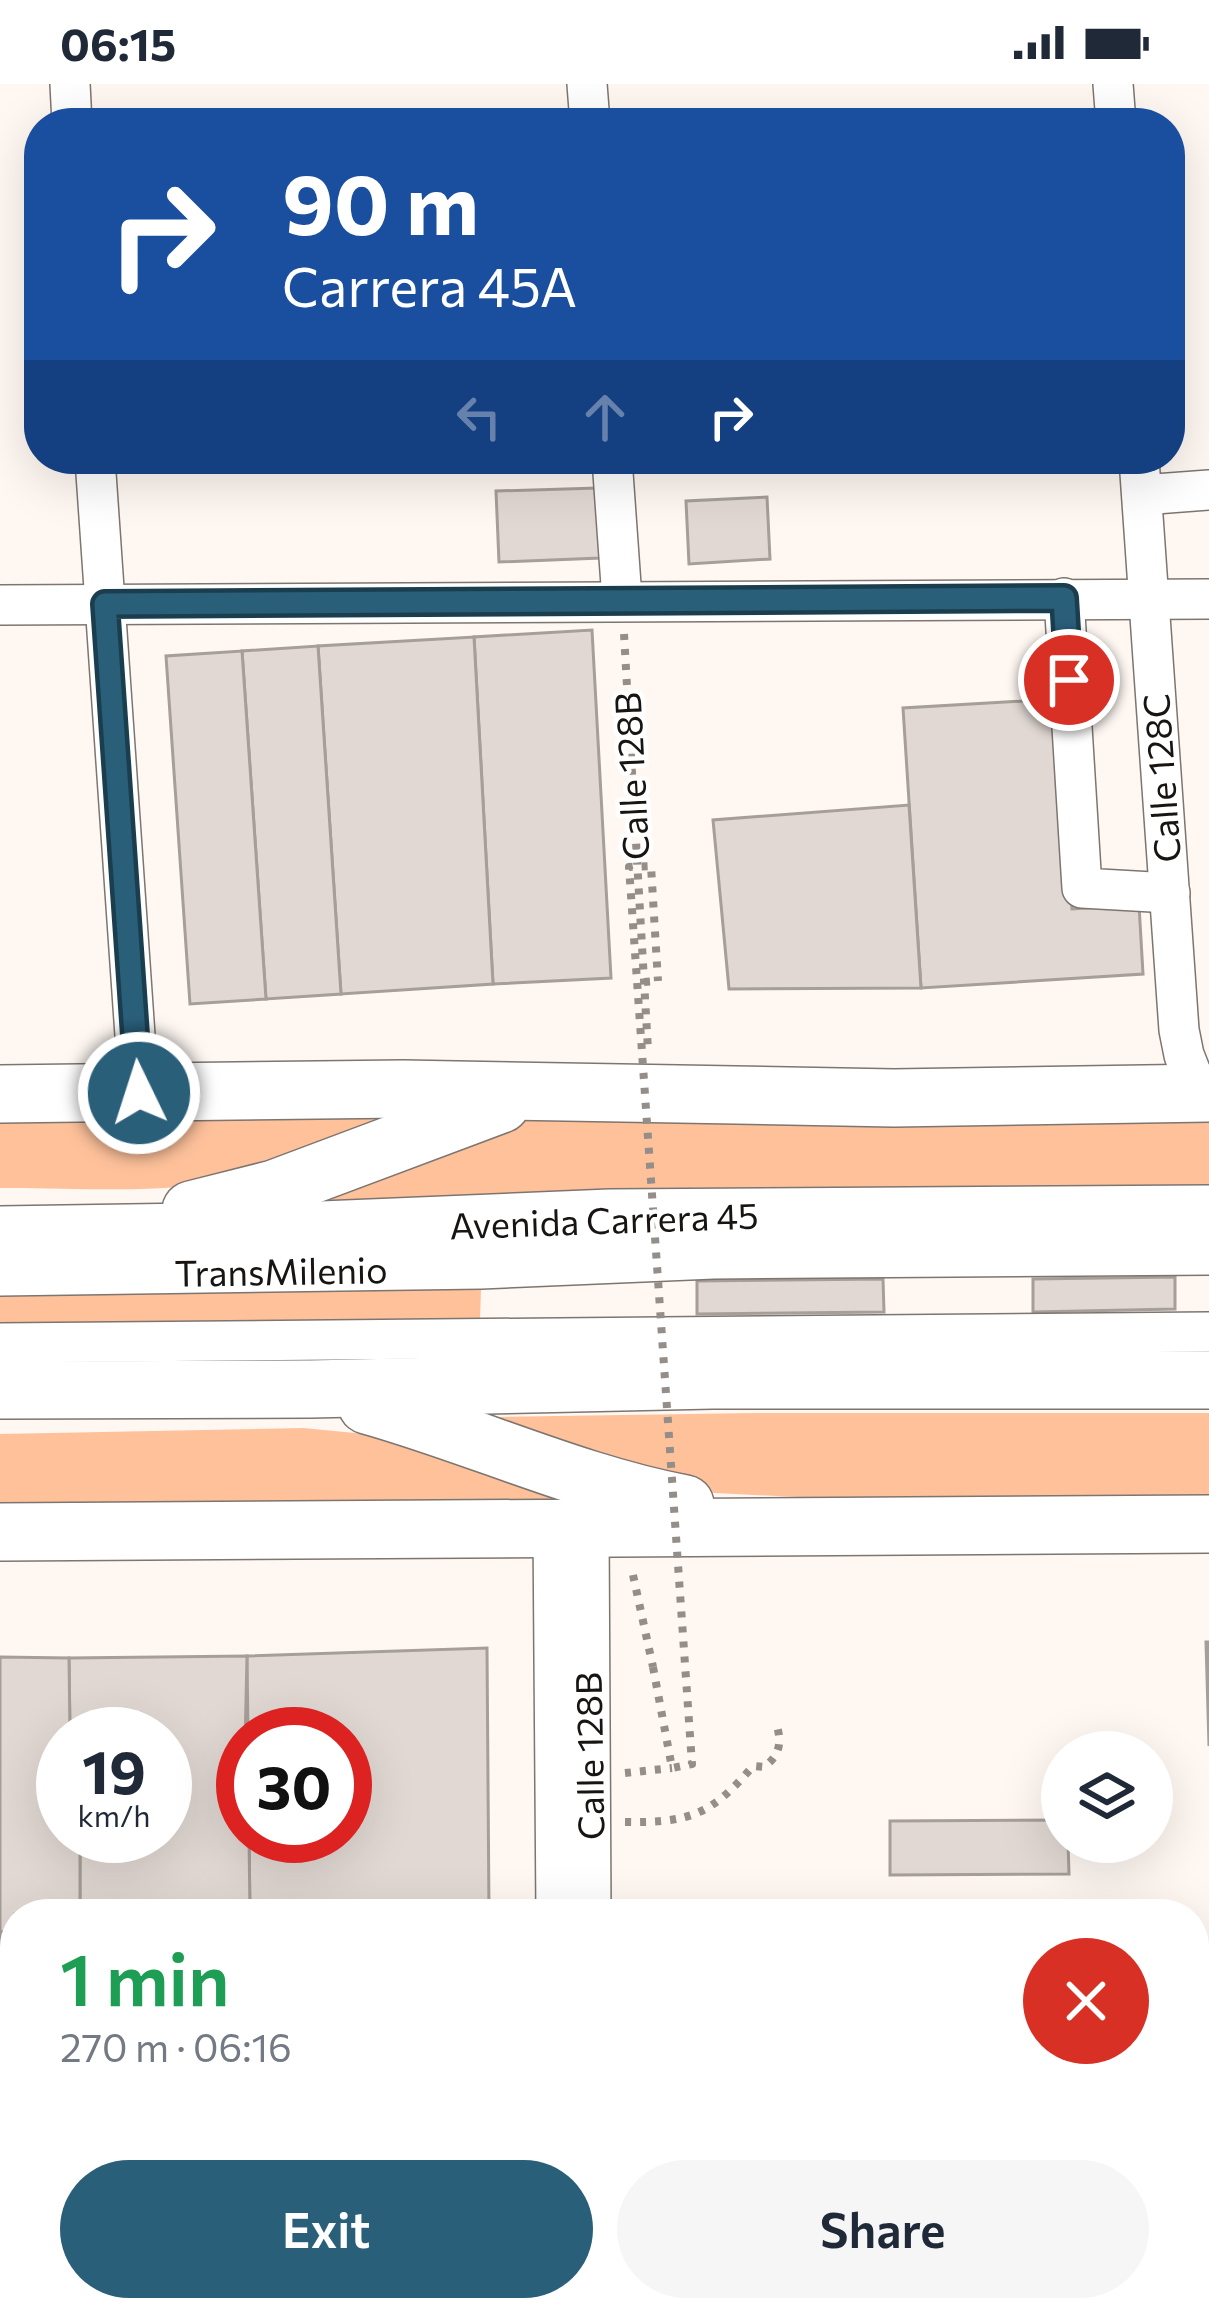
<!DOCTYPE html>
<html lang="en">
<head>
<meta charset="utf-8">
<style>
	body { margin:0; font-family:Commissioner,sans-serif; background:#f6f6f7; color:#1f2937; height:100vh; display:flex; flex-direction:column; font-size:45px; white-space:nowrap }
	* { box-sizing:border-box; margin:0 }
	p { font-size:39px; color:#747a83 }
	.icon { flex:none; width:66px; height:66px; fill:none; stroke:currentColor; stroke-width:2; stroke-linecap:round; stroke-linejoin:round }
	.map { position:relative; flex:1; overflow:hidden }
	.side { position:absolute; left:0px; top:1815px; width:1209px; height:423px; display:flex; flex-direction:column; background:#fff; border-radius:48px 48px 0 0; box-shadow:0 12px 48px #0002 }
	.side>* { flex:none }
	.hud { position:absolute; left:24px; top:24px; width:1161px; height:366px; border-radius:48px; box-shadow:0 12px 48px #0002; background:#1a4fa0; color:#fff; overflow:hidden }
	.buttons { position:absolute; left:1041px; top:1647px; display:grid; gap:24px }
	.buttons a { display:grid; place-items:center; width:132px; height:132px; border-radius:50%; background:#fff; box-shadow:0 12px 48px #0002; font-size:60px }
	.speed { position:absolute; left:36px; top:1623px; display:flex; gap:24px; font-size:60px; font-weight:700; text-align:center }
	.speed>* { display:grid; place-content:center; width:156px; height:156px; border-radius:50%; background:#fff; box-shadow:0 12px 48px #0002; line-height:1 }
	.speed small { font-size:30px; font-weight:400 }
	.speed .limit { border:18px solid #d22; background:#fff; color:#111 }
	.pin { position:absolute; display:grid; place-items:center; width:102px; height:102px; color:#fff; margin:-51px; border:6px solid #fff; border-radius:50%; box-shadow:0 3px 12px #0007 }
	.me { position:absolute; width:132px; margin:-66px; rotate:356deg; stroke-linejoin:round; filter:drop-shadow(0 0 9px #0008) }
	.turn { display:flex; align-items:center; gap:42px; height:252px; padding:0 60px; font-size:54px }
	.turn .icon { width:156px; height:156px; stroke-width:2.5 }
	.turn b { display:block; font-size:84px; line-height:102px }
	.lanes { display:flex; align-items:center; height:114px; padding:0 60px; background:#0003; justify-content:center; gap:60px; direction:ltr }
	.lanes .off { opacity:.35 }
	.round { display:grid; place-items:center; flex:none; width:126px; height:126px; border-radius:63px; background:#f6f6f7 }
	.headline { display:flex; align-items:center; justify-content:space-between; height:204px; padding:0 60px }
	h1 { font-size:72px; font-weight:600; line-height:90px; color:#1e9e55 }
	.button { display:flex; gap:24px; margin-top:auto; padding:24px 60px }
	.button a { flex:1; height:138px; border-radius:72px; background:#2a5f7a; color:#fff; font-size:48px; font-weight:600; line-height:138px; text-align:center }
	.button a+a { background:#f6f6f7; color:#1f2937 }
	.status { display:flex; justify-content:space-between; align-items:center; height:84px; padding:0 60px; background:#fff; direction:ltr }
	.status svg { height:33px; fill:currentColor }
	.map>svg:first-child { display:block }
	.green { fill:#fec19a }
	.building { fill:#e1d8d3; stroke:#a69e98; stroke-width:3 }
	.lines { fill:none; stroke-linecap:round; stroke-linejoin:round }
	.minor-casing { stroke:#7d7570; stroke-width:42 }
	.highway-casing { stroke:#7d7570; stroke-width:60 }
	.path { stroke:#938e8a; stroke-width:8; stroke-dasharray:6 9; stroke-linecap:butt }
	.minor { stroke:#fff; stroke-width:39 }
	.highway { stroke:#fff; stroke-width:57 }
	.path-bridge { stroke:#938e8a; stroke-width:8; stroke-dasharray:6 9; stroke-linecap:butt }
	.route-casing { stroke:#1b3e4f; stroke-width:30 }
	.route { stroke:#2a5f7a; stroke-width:21 }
	.labels { text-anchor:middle; stroke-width:9; stroke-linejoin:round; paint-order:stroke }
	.street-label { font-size:36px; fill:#171412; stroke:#fff }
</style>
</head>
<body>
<div class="status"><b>06:15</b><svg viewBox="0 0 49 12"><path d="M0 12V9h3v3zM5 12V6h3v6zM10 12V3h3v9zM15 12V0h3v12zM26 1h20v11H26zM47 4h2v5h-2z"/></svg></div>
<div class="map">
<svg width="1209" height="2237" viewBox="0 0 1209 2237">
	<rect width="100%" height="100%" fill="#fef7f2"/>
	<!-- green -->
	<g class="green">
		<path d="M403 1021C351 1047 298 1078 242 1093 169 1112 75 1103 0 1104V1026Z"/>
		<polygon points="519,1028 1209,1028 1209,1106 315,1119"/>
		<polygon points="481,1204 480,1237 0,1252 0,1209"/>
		<polygon points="756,1329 1209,1329 1209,1421 878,1417 715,1409 642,1394 564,1365 499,1333"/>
		<polygon points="303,1344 417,1355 590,1415 296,1421 0,1420 0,1350"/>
	</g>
	<!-- building -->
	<g class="building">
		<polygon points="597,404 600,474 499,478 496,407"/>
		<polygon points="767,413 770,475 689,480 686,417"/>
		<polygon points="592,546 611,894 493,900 474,553"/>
		<polygon points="474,553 493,900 341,910 318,562"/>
		<polygon points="318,562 341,910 266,915 242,567"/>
		<polygon points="242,567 266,915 190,920 166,572"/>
		<polygon points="1059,615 1072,825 1139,821 1143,890 921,904 903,624"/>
		<polygon points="909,721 921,904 729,905 713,736"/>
		<polygon points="1175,1193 1175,1225 1033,1228 1033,1195"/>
		<polygon points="883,1195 884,1228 697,1230 697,1197"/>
		<polygon points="1206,1558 1209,1558 1209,1662"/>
		<polygon points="487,1564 489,1830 250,1830 249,1752 345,1752 345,1650 248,1650 247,1572"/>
		<polygon points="247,1572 243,1752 249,1752 250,1830 80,1830 80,1752 165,1752 165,1650 70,1650 69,1574"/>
		<polygon points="0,1573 69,1574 70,1650 63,1650 63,1752 80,1752 80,1830 15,1830 15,1848 0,1848"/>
		<polygon points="1062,1736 1062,1758 1068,1758 1069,1790 890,1791 890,1737"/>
		<polygon points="0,1848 15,1848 15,2177 0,2176"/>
	</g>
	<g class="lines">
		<defs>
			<g id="minor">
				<polyline points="70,0 72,39"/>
				<polyline points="587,0 590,39"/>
				<polyline points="1113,0 1116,39"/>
				<polyline points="95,375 139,1009"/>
				<polyline points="612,375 622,515"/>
				<polyline points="1139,375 1179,946 1184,971 1199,1009"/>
				<polyline points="1142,411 1209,406"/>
				<polyline points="1064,514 1082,804 1170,809"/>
				<polyline points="0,521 1209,515"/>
				<polyline points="0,1192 481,1185 713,1175 1209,1171"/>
				<polyline points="0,1259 1209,1248"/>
				<polyline points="553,1443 556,1830"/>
				<polyline points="589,1443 591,1830"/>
				<polyline points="559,2223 559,2237"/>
				<polyline points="595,2223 595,2237"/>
			</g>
			<g id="highway">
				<polyline points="0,1010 403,1005 894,1014 1209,1009"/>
				<polyline points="191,1126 274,1105 501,1020"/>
				<polyline points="0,1151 322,1146 610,1134 1209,1130"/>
				<polyline points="0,1306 311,1305 712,1296 1209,1296"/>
				<path d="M367 1321C474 1351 575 1399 685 1420"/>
				<polyline points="0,1448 1209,1440"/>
			</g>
		</defs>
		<!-- minor casing -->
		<use href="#minor" class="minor-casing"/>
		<!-- highway casing -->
		<use href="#highway" class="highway-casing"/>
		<!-- path -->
		<g class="path">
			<polyline points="624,550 648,966"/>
			<polyline points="644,898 658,897"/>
			<polyline points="633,1491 653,1583"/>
			<polyline points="625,1689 672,1684"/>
			<path d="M625 1738C691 1739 712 1730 753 1682L764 1683C779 1672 782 1660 777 1642"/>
		</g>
		<!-- minor -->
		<use href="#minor" class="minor"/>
		<!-- highway -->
		<use href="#highway" class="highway"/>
		<!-- path-bridge -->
		<polyline class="path-bridge" points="653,1583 672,1684 692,1680 629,783 651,782 658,897"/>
	</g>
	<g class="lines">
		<defs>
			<polyline id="route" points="139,1009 105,520 1064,514 1069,596"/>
		</defs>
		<!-- route casing -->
		<use href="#route" class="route-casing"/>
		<!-- route -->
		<use href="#route" class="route"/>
	</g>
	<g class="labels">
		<!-- street labels -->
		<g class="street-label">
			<text transform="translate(632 692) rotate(-93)" y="13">Calle 128B</text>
			<text transform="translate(1162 694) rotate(-94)" y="13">Calle 128C</text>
			<text transform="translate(604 1137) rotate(-2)" y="13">Avenida Carrera 45</text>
			<text transform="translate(281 1188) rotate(-1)" y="13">TransMilenio</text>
			<text transform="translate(590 1672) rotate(-91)" y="13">Calle 128B</text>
		</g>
	</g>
</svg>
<div class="buttons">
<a><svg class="icon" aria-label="layers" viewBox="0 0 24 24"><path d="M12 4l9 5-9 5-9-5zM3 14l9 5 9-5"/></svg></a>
</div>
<div class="speed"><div>19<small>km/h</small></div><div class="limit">30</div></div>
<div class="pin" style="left:1069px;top:596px;background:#d93025"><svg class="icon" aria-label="arrive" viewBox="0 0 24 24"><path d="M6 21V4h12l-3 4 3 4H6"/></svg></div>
<svg class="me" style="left:139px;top:1009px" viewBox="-20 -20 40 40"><circle r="17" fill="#2a5f7a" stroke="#fff" stroke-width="3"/><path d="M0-11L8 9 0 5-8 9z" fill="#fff"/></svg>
<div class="hud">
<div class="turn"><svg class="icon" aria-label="right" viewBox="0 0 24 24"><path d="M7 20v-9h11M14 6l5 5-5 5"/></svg><div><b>90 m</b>Carrera 45A</div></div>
<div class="lanes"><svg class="icon off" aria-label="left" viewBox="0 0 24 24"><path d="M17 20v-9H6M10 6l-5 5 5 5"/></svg><svg class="icon off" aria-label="ahead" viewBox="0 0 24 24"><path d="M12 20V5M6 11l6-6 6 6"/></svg><svg class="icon" aria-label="right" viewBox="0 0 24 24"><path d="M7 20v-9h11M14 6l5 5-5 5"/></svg></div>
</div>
<section class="side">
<div class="headline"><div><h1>1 min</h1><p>270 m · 06:16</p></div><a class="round" style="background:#d93025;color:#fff"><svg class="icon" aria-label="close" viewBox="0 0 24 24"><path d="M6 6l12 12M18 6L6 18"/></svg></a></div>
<div class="button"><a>Exit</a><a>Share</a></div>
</section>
</div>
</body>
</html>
